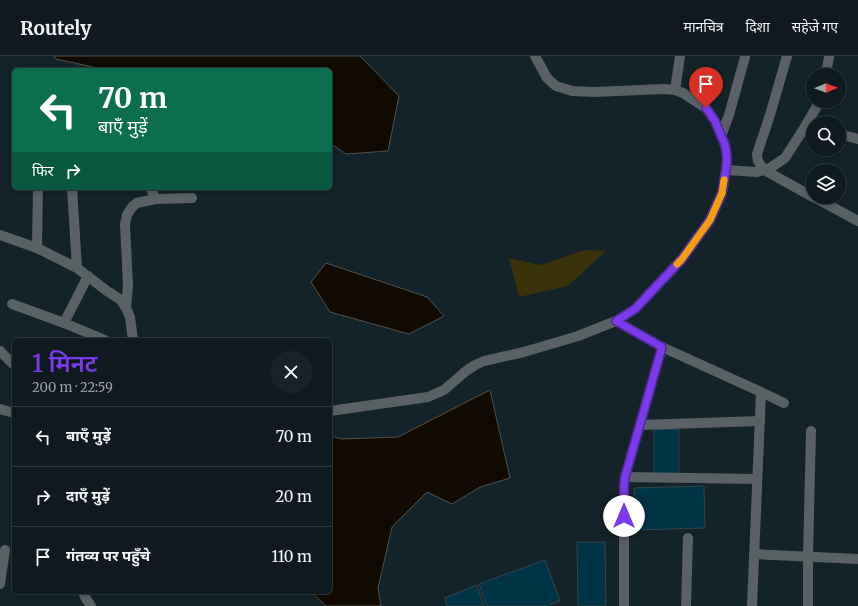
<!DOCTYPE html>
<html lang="hi">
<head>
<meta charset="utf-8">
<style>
	body { margin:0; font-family:Merriweather,"Noto Sans Devanagari",serif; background:#172328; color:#f1f3f6; height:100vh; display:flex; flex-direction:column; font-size:15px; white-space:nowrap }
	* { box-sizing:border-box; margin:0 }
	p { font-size:13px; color:#9ba1a4 }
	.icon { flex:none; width:22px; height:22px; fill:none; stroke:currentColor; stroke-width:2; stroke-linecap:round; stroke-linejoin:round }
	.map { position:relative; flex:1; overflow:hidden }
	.details { position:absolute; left:12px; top:282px; width:320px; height:256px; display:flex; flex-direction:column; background:#0e1a1f; border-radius:6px; box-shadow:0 2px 6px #0003,0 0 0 1px #2e383d }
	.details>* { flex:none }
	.hud { position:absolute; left:12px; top:12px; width:320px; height:122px; border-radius:6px; box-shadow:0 2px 6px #0003,0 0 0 1px #2e383d; background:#0b6e4f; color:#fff; overflow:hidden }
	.needle { width:26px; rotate:89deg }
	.tools { position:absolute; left:806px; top:12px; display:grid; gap:8px }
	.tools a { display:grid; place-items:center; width:40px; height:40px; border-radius:50%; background:#0e1a1f; box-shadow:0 2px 6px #0003,0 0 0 1px #2e383d; font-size:20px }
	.pin { position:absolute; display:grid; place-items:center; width:34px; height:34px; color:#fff; margin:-41px -17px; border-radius:50% 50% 50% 0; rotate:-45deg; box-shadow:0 0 4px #0007 }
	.pin .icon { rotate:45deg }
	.me { position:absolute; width:44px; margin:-22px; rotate:0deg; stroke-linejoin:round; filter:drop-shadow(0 0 3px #0008) }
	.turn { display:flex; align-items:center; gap:14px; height:84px; padding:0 20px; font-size:18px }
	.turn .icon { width:52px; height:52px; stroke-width:2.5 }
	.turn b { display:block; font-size:28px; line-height:34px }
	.then { display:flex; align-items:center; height:38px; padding:0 20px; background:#0003; gap:8px; font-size:15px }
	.round { display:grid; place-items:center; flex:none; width:42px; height:42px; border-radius:21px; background:#172328 }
	.summary { display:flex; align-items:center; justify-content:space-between; height:68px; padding:0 20px }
	h1 { font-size:24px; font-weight:600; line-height:30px; color:#7c3aed }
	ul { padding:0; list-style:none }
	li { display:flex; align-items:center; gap:12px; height:60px; padding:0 20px; border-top:1px solid #2e383d }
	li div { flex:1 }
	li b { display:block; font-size:15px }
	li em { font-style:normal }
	header { display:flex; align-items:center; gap:24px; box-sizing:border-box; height:56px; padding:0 20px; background:#0e1a1f; border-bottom:1px solid #2e383d }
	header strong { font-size:19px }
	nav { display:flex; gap:22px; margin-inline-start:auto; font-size:14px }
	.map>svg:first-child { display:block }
	.green { fill:#39320b }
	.water { fill:#100a00; stroke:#52514b }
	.building { fill:#003547; stroke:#35454d }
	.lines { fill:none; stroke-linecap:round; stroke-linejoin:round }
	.minor { stroke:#596164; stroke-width:10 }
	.route-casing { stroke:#51269a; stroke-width:10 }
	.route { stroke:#7c3aed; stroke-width:7 }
	.slow { stroke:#f59e0b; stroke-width:7 }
</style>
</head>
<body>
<header>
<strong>Routely</strong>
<nav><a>मानचित्र</a><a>दिशा</a><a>सहेजे गए</a></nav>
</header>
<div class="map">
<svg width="858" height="550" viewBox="0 0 858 550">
	<rect width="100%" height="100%" fill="#132329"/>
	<!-- green -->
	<polygon class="green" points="584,194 606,195 568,230 519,241 509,202 541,209"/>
	<!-- water -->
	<g class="water">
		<polygon points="54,0 360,0 399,40 388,95 346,98 330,87 330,14 107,14 56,3"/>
		<polygon points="326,207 427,241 444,260 409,278 330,256 311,226"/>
		<polygon points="490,334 510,422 480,431 452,448 427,436 392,471 378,532 381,550 326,550 311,536 330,536 330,380 342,383 398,381"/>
	</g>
	<!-- building -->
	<g class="building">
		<rect x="654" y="373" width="25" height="47"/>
		<polygon points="704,430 705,472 636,474 634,432"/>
		<polygon points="577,486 605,486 606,550 578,550"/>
		<polygon points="545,504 560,545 546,550 487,550 479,528"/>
		<polygon points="477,529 484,550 447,550 445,542"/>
	</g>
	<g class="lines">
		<!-- minor -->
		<g class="minor">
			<polyline points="787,0 770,59 757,98 758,105 764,114 813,141"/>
			<polyline points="826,19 829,0"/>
			<polyline points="675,34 680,0"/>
			<polyline points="839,78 858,83"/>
			<polyline points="721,80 729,59 745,1"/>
			<polyline points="726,114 757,116 770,112 785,102 803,74 820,45"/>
			<polyline points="72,132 77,212"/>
			<polyline points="151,132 155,143"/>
			<polyline points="814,141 858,165"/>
			<polyline points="0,179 37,192 77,212 107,235 121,244 126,252 130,261 133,284"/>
			<polyline points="37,192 38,132"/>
			<polyline points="12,248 64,267 105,284"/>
			<polyline points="126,252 128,229 125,168 127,159 132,151 137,147 155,143 192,142"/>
			<polyline points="616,265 662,291 761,336 784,347"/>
			<polyline points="64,267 88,220"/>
			<polyline points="0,295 14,309"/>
			<polyline points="0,353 14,357"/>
			<polyline points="330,355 428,341 444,334 466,315 475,309 484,305 524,296 578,280 616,265 635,253 682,203 710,164 722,137 726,114 727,101 725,89 715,65 706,52 683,37 675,34 664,33 594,36 572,35 556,30 547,22 535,0"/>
			<polyline points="640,369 760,365"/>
			<polyline points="625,421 757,423"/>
			<polyline points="754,498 858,503"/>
			<polyline points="0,528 5,494"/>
			<polyline points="83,536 85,541 91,550"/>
			<polyline points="624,550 624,430 625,421 662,291"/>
			<polyline points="686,550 688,482"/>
			<polyline points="752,550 761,336"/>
			<polyline points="808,550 808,500 811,375"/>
		</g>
	</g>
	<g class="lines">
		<defs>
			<polyline id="route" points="624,460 624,430 625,421 662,291 616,265 635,253 682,203 710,164 722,137 726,114 727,101 725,89 715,65 706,52"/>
		</defs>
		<!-- route casing -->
		<use href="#route" class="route-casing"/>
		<!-- route -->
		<use href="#route" class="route"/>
		<!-- slow -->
		<polyline class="slow" points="677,208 682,203 710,164 722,137 724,124"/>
	</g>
</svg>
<div class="tools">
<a><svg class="needle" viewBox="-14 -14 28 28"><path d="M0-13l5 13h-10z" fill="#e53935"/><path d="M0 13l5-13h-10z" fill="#9ba1a4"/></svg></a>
<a><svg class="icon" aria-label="search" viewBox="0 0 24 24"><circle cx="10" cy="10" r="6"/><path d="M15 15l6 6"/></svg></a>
<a><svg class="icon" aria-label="layers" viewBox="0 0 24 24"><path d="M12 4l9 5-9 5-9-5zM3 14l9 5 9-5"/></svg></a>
</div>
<div class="pin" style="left:706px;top:52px;background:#d93025"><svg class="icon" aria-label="arrive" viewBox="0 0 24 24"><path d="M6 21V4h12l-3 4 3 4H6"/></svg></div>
<svg class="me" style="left:624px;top:460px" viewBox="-20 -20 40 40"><circle r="19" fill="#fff"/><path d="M0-13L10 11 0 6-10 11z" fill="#7c3aed"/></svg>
<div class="hud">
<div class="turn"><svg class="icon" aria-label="left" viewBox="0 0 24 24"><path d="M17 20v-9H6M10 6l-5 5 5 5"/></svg><div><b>70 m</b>बाएँ मुड़ें</div></div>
<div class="then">फिर<svg class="icon" aria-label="right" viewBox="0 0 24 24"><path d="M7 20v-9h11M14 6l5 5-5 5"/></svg></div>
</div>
<section class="details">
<div class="summary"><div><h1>1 मिनट</h1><p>200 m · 22:59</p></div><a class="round"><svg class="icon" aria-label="close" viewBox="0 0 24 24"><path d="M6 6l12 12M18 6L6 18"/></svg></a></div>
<ul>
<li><svg class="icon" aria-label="left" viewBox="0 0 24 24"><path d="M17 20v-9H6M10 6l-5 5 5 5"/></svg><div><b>बाएँ मुड़ें</b></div><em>70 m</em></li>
<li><svg class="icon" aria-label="right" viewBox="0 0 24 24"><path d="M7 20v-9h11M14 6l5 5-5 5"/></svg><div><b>दाएँ मुड़ें</b></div><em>20 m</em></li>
<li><svg class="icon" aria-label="arrive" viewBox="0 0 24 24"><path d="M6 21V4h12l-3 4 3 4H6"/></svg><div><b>गंतव्य पर पहुँचे</b></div><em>110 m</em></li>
</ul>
</section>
</div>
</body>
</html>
